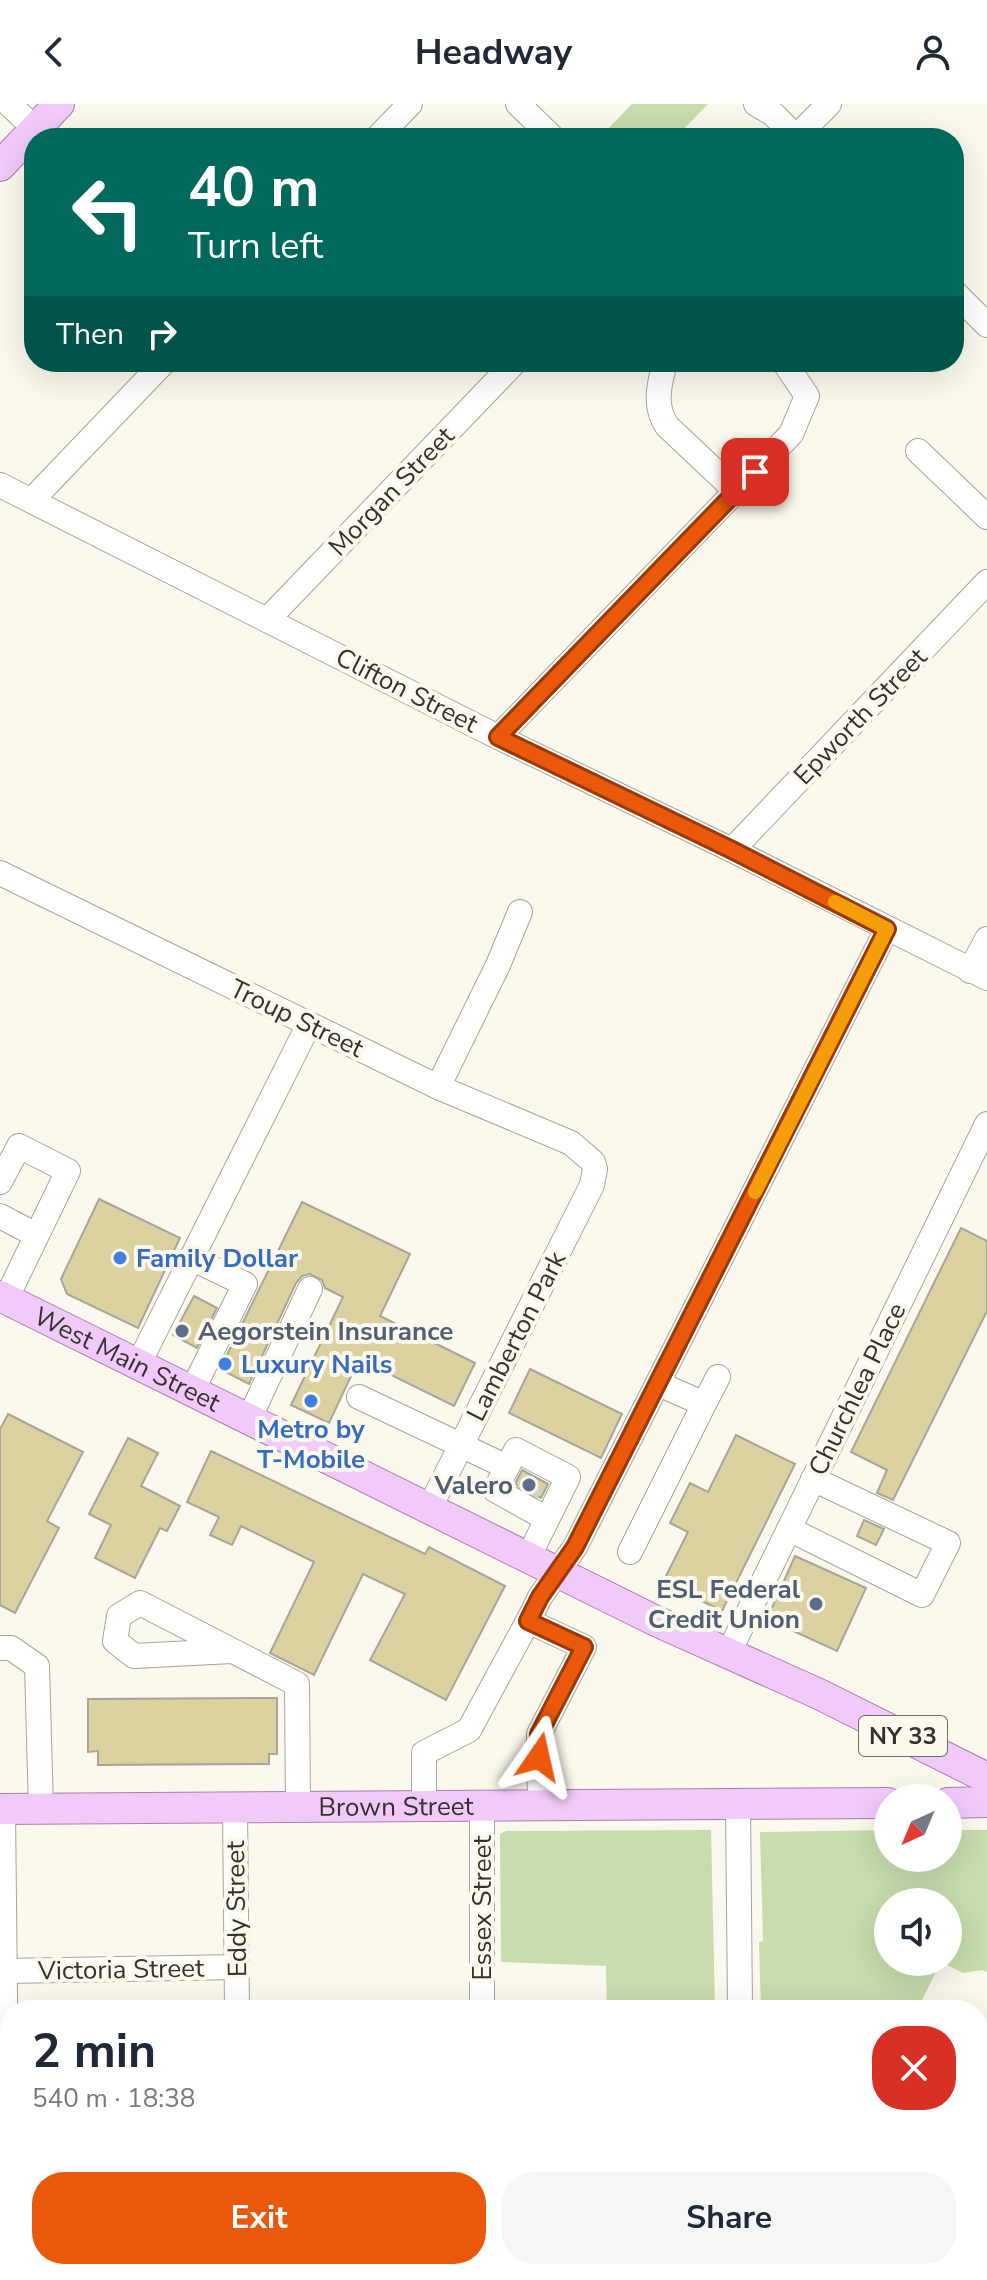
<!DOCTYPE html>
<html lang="en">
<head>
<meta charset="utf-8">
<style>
	body { margin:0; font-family:"Nunito Sans",sans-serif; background:#f6f6f7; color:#1f2937; height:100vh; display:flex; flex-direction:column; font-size:30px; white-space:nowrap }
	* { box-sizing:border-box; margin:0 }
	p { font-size:26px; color:#747a83 }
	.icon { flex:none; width:44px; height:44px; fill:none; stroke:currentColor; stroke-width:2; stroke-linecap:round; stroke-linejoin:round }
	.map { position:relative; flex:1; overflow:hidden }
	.drawer { position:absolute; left:0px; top:1896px; width:988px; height:280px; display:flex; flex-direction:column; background:#fff; border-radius:32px 32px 0 0; box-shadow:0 8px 32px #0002 }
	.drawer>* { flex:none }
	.top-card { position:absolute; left:24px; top:24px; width:940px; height:244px; border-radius:32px; box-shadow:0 8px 32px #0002; background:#00695c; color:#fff; overflow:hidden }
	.needle { width:52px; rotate:224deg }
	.fabs { position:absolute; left:874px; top:1680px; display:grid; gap:16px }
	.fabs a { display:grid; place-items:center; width:88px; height:88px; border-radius:50%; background:#fff; box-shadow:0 8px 32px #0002; font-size:40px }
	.pin { position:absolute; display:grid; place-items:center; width:68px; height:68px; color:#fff; margin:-34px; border-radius:16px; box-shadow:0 4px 12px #0006 }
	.me { position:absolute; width:88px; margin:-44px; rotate:11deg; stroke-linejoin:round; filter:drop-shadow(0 0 6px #0008) }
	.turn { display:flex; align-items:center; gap:28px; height:168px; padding:0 32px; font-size:36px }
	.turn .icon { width:104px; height:104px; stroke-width:2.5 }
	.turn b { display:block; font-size:56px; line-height:68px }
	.then { display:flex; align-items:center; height:76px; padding:0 32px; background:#0003; gap:16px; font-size:30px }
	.round { display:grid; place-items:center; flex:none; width:84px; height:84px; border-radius:32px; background:#f6f6f7 }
	.overview { display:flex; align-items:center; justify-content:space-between; height:136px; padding:0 32px }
	h1 { font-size:48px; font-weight:700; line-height:60px }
	.action { display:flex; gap:16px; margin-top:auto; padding:16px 32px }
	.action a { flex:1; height:92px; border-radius:32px; background:#ea580c; color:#fff; font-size:32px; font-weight:700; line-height:92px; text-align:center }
	.action a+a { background:#f6f6f7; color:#1f2937 }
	header { display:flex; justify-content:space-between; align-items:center; height:104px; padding:0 32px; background:#fff; font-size:36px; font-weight:700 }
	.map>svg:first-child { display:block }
	.green { fill:#c8dcad; fill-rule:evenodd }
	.building { fill:#dcd1a0; stroke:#a7a59a; stroke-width:2 }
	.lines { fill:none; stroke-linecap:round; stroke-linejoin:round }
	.minor-tunnel { stroke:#d3d1c7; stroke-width:24; stroke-dasharray:24 12; stroke-linecap:butt }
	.minor-casing { stroke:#a7a49a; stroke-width:26 }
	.major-casing { stroke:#a97db0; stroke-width:32 }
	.minor { stroke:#fff; stroke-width:24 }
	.major { stroke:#f1cafa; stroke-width:30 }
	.route-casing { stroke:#983908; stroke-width:20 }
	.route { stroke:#ea580c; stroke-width:14 }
	.slow { stroke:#f59e0b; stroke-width:14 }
	.shop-dot { fill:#3f7fe0; stroke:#fbf9ed; stroke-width:3 }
	.service-dot { fill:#5c6f8a; stroke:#fbf9ed; stroke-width:3 }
	.labels { text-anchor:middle; stroke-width:8; stroke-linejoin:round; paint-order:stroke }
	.shield { fill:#fbf9ed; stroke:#6f6e67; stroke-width:2 }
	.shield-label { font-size:24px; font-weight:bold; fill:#33322d }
	.street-label { font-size:26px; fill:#33322d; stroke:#fbf9ed }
	.shop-label { font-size:26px; font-weight:bold; fill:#366cbe; stroke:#fbf9ed; text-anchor:start }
	.service-label { font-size:26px; font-weight:bold; fill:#4e5e75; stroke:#fbf9ed; text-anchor:end }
</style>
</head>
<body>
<header><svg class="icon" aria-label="back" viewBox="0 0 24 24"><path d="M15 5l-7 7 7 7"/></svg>Headway<svg class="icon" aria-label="person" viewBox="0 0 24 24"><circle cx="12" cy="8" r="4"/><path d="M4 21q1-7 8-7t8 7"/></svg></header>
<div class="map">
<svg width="987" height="2176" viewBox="0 0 987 2176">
	<rect width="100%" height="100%" fill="#fbf9ed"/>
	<!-- green -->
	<g class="green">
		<polygon points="632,0 708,0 675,34 607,34 603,30"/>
		<polygon points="711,1726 715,1906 607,1906 606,1862 501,1858 500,1730 506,1727"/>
		<path d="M888 1726V1754H948V1726H987V1868L982 1866 963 1869 941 1858 917 1906H761L759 1838 763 1837 760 1728ZM888 1798H948V1858H888Z"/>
		<polygon points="766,2166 952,2166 962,2176 775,2176"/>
	</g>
	<!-- building -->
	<g class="building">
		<polygon points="99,1095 180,1134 138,1224 67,1190 61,1175"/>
		<polygon points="302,1098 410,1150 380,1212 475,1259 454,1302 359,1255 329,1319 291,1301 343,1193 325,1184 322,1176 310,1170 302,1172 296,1179 249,1280 220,1265"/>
		<polygon points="961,1124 987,1137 987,1207 893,1396 877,1389 887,1366 851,1348"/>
		<polygon points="194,1192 217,1204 197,1244 173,1231"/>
		<polygon points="530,1265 622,1310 601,1354 509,1309"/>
		<polygon points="8,1310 83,1348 47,1417 59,1424 15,1509 0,1501 0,1325"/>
		<polygon points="736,1331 795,1360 722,1507 663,1478 688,1428 670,1419 690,1379 708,1388"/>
		<polygon points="128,1334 158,1349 141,1382 180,1402 167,1427 160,1424 135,1474 95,1454 111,1421 89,1410"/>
		<polygon points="211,1347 425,1450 429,1443 505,1482 446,1596 370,1556 405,1490 363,1470 314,1571 270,1549 314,1458 241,1422 232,1441 210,1431 219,1413 187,1398"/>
		<polygon points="522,1366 548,1380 541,1394 515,1380"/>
		<polygon points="864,1416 884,1425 876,1441 857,1432"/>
		<polygon points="795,1452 866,1484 837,1547 767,1515"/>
		<polygon points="277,1594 277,1650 269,1650 269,1660 98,1661 98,1647 88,1648 88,1595"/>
	</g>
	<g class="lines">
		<!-- minor-tunnel -->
		<polyline class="minor-tunnel" points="521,1400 543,1359"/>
		<defs>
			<g id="minor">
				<polyline points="9,0 35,25"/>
				<polyline points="518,0 553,34"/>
				<polyline points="756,0 773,10 797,34"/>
				<polyline points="796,33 829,0"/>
				<polyline points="377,34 410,0"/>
				<polyline points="954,188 987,221"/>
				<path d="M659 258 663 266C658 286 655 304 667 322L736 387"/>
				<polyline points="918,347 987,413"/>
				<polyline points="0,381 498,633 732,746 987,874"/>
				<polyline points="32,396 164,258"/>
				<polyline points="267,516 515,258"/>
				<polyline points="498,633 791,330 807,292 784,258"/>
				<polyline points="732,746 987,478"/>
				<polyline points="0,769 438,983 571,1039 593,1058 595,1065 592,1081 429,1405"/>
				<polyline points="970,867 987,835"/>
				<polyline points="438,983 498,861 520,808"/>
				<polyline points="0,1078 19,1042 68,1067 6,1195"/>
				<polyline points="0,1112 36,1131"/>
				<polyline points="191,1154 245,1180 192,1287"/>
				<polyline points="138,1261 309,920"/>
				<polyline points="359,1293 507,1363"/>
				<polyline points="704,1300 718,1273"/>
				<polyline points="249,1315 310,1185"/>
				<polyline points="789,1425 922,1491 948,1439 813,1375"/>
				<polyline points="630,1448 704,1300 659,1280"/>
				<path d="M528 1454C541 1427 555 1400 568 1373L516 1346 495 1386 547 1415"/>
				<polyline points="0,1544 11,1544 37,1562 41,1705"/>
				<polyline points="232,1547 134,1552 115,1537 119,1512 140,1499 297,1580 298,1703"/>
				<polyline points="728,1550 987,1020"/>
				<polyline points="738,1700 740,1906"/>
				<polyline points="540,1701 539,1630 584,1543 528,1517 540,1493 575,1443 887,825"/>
				<polyline points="482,1702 482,1906"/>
				<polyline points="424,1703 424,1649 469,1626 528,1517"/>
				<polyline points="235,1704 237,1906"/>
				<polyline points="3,1705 7,2083"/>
				<polyline points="5,1867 237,1863"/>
				<polyline points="261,2166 261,2176"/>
				<polyline points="747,2166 755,2176"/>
				<polyline points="577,2176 587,2166"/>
			</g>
			<g id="major">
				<polyline points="0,62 59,0"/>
				<path id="s1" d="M0 1192 656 1517 819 1590 987 1674"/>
				<polyline points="948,1699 987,1698"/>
				<path id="s2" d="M0 1705 888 1699"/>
			</g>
		</defs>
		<!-- minor casing -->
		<use href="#minor" class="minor-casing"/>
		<!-- major casing -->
		<use href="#major" class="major-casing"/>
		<!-- minor -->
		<use href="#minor" class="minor"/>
		<!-- major -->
		<use href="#major" class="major"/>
	</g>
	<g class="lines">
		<defs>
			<polyline id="route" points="539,1653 539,1630 584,1543 528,1517 540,1493 575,1443 887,825 732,746 498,633 755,368"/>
		</defs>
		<!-- route casing -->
		<use href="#route" class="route-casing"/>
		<!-- route -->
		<use href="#route" class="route"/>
		<!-- slow -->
		<polyline class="slow" points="755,1088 887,825 835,798"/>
	</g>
	<!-- markers -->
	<g class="shop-dot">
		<circle cx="120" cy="1154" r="8"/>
		<circle cx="225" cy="1260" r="8"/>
		<circle cx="311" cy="1297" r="8"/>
	</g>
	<g class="service-dot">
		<circle cx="182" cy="1227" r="8"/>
		<circle cx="529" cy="1381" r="8"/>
		<circle cx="816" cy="1500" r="8"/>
	</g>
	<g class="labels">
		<!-- shield labels -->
		<rect class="shield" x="859" y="1612" width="88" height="40" rx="6"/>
		<g class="shield-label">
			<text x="903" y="1640">NY 33</text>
		</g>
		<!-- street labels -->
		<g class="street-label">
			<text transform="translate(391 387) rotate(-46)" y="9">Morgan Street</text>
			<text transform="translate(407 586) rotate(27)" y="9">Clifton Street</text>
			<text transform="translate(860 612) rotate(-46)" y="9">Epworth Street</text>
			<text transform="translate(297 914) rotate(26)" y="9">Troup Street</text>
			<text transform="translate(516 1232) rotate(-63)" y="9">Lamberton Park</text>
			<text dy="9" stroke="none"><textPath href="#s1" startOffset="142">West Main Street</textPath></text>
			<text transform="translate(857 1285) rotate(-64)" y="9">Churchlea Place</text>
			<text dy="9" stroke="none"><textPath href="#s2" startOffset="396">Brown Street</textPath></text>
			<text transform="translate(482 1804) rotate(-90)" y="9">Essex Street</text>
			<text transform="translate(236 1805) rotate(-91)" y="9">Eddy Street</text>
			<text transform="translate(121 1865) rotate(-1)" y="9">Victoria Street</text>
		</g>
		<!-- shop labels -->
		<g class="shop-label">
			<text x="136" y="1163">Family Dollar</text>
			<text x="241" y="1269">Luxury Nails</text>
			<text x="311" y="1334" text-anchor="middle">Metro by<tspan x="311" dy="30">T-Mobile</tspan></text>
		</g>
		<!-- service labels -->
		<g class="service-label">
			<text x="198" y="1236" text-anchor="start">Aegorstein Insurance</text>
			<text x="513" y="1390">Valero</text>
			<text x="800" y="1494">ESL Federal<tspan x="800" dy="30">Credit Union</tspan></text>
		</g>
	</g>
</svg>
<div class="fabs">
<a><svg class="needle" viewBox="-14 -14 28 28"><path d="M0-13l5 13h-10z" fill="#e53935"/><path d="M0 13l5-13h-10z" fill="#747a83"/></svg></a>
<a><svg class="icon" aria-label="sound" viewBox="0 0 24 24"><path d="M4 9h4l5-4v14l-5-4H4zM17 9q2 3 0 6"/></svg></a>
</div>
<div class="pin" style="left:755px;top:368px;background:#d93025"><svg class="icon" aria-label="arrive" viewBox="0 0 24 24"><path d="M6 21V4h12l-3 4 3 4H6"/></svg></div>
<svg class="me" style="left:539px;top:1653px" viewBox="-20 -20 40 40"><path d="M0-17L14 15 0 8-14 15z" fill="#ea580c" stroke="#fff" stroke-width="4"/></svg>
<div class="top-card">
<div class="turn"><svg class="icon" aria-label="left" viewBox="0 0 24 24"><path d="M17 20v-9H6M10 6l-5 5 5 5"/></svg><div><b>40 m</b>Turn left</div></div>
<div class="then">Then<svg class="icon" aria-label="right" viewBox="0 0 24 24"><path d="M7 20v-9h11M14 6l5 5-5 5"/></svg></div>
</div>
<section class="drawer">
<div class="overview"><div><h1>2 min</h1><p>540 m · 18:38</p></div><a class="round" style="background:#d93025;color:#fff"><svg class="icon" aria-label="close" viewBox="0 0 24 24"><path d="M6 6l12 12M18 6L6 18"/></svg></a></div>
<div class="action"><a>Exit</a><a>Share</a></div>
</section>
</div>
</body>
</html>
